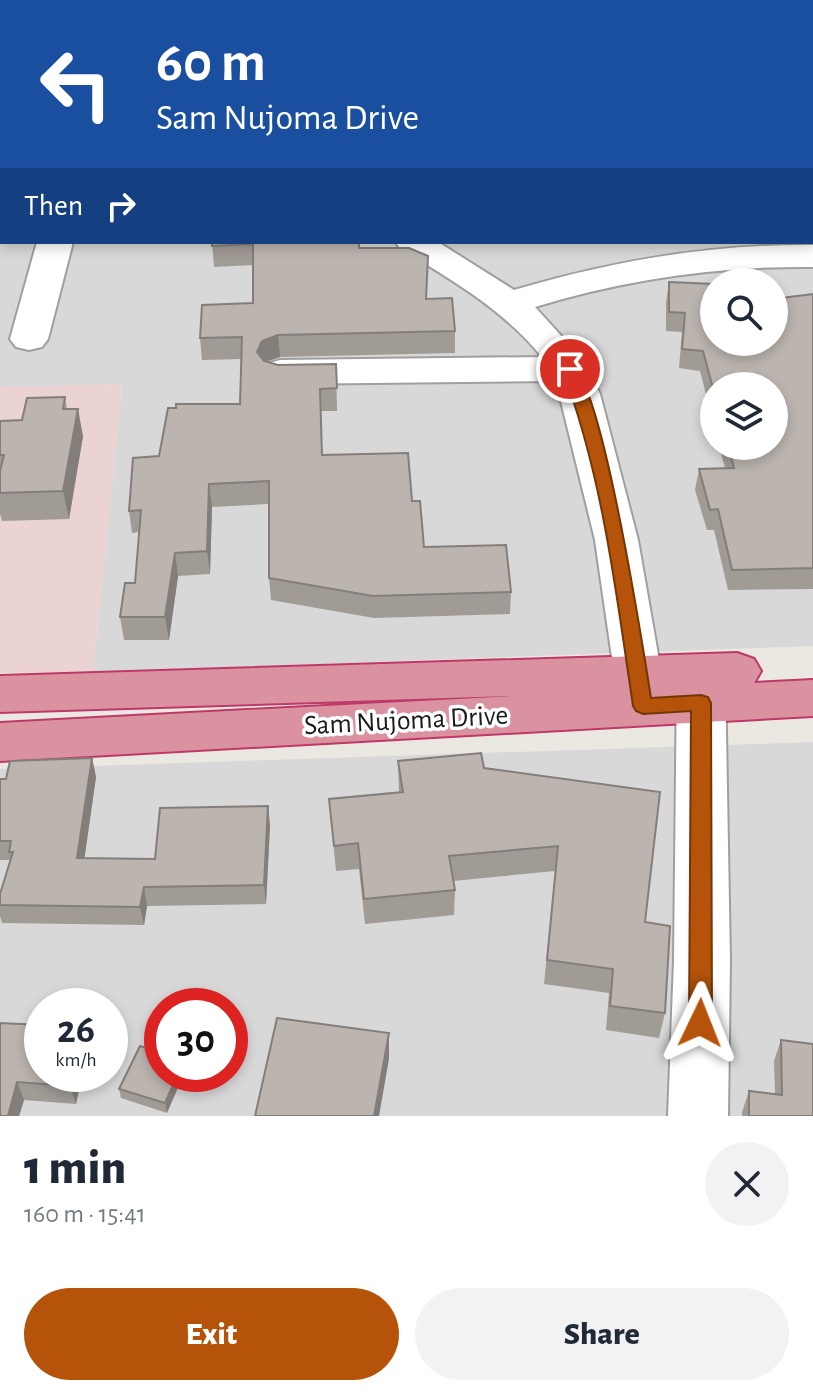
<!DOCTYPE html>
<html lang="en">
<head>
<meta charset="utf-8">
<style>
	body { margin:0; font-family:"Alegreya Sans",sans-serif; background:#f2f2f3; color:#1f2937; height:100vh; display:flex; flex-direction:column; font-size:30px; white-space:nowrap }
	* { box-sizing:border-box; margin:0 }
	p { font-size:26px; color:#747a83 }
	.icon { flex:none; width:44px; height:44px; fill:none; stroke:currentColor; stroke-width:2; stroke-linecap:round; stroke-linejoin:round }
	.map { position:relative; height:1116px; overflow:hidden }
	.drawer { display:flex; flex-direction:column; background:#fff; flex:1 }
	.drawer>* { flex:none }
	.top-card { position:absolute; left:0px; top:0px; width:814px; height:244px; box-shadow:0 4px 12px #0003; background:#1a4fa0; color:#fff; overflow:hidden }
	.controls { position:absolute; left:700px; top:268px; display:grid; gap:16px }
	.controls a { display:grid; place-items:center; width:88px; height:88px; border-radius:50%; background:#fff; box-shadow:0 4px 12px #0003; font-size:40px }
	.speed { position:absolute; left:24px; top:988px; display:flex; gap:16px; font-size:40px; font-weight:700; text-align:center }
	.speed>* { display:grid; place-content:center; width:104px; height:104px; border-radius:50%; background:#fff; box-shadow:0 4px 12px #0003; line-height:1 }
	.speed small { font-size:20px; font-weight:400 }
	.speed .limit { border:12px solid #d22; background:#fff; color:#111 }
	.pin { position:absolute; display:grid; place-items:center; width:68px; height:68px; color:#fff; margin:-34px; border:4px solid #fff; border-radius:50%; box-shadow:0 2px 8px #0007 }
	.me { position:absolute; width:88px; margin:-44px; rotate:2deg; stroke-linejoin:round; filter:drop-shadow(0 0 6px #0008) }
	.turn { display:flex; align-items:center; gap:28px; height:168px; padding:0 24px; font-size:36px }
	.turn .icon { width:104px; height:104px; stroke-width:2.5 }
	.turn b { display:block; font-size:56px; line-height:68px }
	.then { display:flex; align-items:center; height:76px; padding:0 24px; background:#0003; gap:16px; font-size:30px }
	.round { display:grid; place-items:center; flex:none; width:84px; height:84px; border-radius:42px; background:#f2f2f3 }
	.summary { display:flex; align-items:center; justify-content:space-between; height:136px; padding:0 24px }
	h1 { font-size:48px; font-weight:800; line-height:60px }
	.primary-button { display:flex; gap:16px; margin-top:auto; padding:16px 24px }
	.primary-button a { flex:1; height:92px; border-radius:48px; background:#b45309; color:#fff; font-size:32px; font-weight:800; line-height:92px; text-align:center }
	.primary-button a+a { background:#f2f2f3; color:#1f2937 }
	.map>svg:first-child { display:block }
	.residential { fill:#d9d8d8; fill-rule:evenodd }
	.commercial { fill:#ead3d2 }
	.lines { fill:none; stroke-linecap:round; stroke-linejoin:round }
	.minor-casing { stroke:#9f9f9f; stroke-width:4 }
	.highway-casing { stroke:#be3968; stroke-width:4 }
	.minor { fill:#fff; fill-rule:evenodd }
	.highway { fill:#da92a0; fill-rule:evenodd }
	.wall { fill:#a19b96 }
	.shaded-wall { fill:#837e7a }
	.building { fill:#bbb4af; stroke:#837e7a; stroke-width:2 }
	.route { fill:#b45309; stroke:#753606; stroke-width:2 }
	.labels { text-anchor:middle; stroke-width:7; stroke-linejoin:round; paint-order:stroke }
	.street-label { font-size:28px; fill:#1b1b1b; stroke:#fff }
</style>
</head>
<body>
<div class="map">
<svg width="813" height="1116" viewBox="0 0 813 1116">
	<rect width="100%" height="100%" fill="#ebe8e2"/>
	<!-- residential -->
	<g class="residential">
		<path d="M0 0 72 2H2V242H812L813 163V646L93 672 122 384 0 388ZM714 282H774V342H714ZM714 386H774V446H714Z"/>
		<polygon points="289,0 813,0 813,110 812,2"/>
		<path d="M813 742V1116H0V769ZM42 1006H110V1074H42ZM162 1006H230V1074H162Z"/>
	</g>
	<!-- commercial -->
	<polygon class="commercial" points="122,384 93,672 0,673 0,387"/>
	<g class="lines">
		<defs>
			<g id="minor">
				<rect x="0" y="182" width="2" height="20"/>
				<polygon points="37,242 73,242 48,339 42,347 29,350 16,347 10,339"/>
				<path d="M395 242H438L514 290C612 261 710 244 813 245V267C717 266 627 279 535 307L584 361 600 394 638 540 667 706 660 719 643 724 626 719 619 706 595 540 556 381 280 384 266 380 261 372 266 364 280 360 542 357C504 310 452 280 401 249Z"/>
				<polygon points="701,655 718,661 725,673 730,961 728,1116 668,1116 674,961 677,673 684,661"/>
			</g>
			<polygon id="highway" points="737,653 754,659 761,671 754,683 813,680 813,716 0,761 0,723 514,696 0,712 0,676"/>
		</defs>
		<!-- minor casing -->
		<use href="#minor" class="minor-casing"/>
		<!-- highway casing -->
		<use href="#highway" class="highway-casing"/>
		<!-- minor -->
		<use href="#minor" class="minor"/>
		<!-- highway -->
		<use href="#highway" class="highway"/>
	</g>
	<!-- wall -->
	<g class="wall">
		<polygon points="0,0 61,0 61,2 2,2 2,46 0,46"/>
		<polygon points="476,0 599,0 600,2 476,2"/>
		<rect x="0" y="94" width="2" height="49"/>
		<polygon points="212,242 360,242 360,248 426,299 455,331 455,353 280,357 266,362 278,365 336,364 337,411 321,411 322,455 412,501 424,547 511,592 510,614 374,618 271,600 269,578 269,504 212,507 210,574 178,576 169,640 124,640 120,617 135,583 139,532 132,533 129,511 159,456 240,404 241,359 202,360 200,338 253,303 253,265 214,267"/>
		<polygon points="669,282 714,342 813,294 813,589 728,590 714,530 707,530 695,490 699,469 725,468 719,446 774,446 714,386 714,425 700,371 679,368 682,332 666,331 666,302"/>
		<polygon points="65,397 67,409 83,436 69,519 2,521 0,514 0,421 22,420"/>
		<polygon points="92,758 96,777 84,858 155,859 270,825 266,904 147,906 144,925 2,923 0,916 0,894 11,860 0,860 0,779 6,779"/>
		<polygon points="398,761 484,768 645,922 665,1013 659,1038 606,1030 609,993 544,984 555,871 453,881 455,890 454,915 365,924 359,869 336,871 329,799 399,793"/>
		<polygon points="0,1023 82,1074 76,1104 24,1100 19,1116 0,1116"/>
		<polygon points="781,1040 813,1116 742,1116 742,1112 749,1091 775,1094 774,1061"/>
		<polygon points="162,1053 167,1113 121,1098 119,1089"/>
	</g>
	<!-- shaded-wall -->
	<g class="shaded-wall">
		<polygon points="46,0 61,0 61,2 45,2"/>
		<polygon points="812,187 813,187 812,209"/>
		<polygon points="278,335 280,357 263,362 257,352 262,341"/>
		<polygon points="78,409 83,436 69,519 63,491"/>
		<polygon points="209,484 212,507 210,574 207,551"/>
		<polygon points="175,553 178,576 169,640 165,617"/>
		<polygon points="92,758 96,777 82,876 77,858"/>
		<polygon points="268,806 270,825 266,904 264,885"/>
		<polygon points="144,887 147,906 144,925 140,907"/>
		<polygon points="389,1033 389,1059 379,1116 374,1116"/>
		<polygon points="73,1074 82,1074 76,1104 70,1086"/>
		<polygon points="178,1074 184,1074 167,1113 165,1103"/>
		<polygon points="17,1082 24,1100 19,1116 8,1116"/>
	</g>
	<!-- building -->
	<g class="building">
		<polygon points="0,0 46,0 45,2 2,2 2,22 0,22"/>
		<polygon points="496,0 550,0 547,2 501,2"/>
		<polygon points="562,0 599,0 600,2 563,2"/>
		<polygon points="753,0 813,0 813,38 812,2 754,2"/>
		<rect x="0" y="94" width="2" height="29"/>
		<polygon points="212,242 359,242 359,248 409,248 428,256 426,299 452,298 455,331 278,335 262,341 257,352 264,361 278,365 336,364 337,388 320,389 322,455 408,453 412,501 420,501 424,547 506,545 511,592 373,596 269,578 269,481 209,484 207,551 175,553 165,617 120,617 125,583 135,583 141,510 129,511 133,458 159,456 168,408 176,408 176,404 240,404 242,337 200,338 202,305 253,303 253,244 212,246"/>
		<polygon points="669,282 714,284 714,342 774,342 774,299 813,294 813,568 732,570 718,509 710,510 699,469 734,468 728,446 774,446 774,386 714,386 714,392 703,351 682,349 685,313 669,312"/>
		<polygon points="65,397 63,409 78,409 63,491 0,493 0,471 4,455 0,455 0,421 22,420 27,398"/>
		<polygon points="481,753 484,768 660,792 645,922 670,926 665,1013 610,1006 613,969 547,960 558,846 449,856 455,890 364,899 358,843 334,846 329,799 403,792 398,761"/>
		<polygon points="92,758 77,858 155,859 160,808 268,806 264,885 144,887 140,907 0,905 0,894 13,852 9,852 11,841 0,841 0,779 6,779 10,761"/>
		<polygon points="277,1018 389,1033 374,1116 255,1116"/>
		<polygon points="0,1023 42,1025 42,1074 73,1074 70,1086 17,1082 8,1116 0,1116"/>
		<polygon points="781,1040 813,1044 813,1116 749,1116 749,1091 782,1095"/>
		<polygon points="140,1046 162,1053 162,1074 178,1074 165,1103 119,1089"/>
	</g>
	<!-- route -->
	<path class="route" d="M570 364C601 374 644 654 651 698L701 695 708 697 711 703 712 1023 709 1031 700 1034 692 1031 689 1023 691 711 643 714 636 711 633 706C616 593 603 476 562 369Z"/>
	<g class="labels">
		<!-- street labels -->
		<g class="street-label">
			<text transform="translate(406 719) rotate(-3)" y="10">Sam Nujoma Drive</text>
		</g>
	</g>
</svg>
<div class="controls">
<a><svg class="icon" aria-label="search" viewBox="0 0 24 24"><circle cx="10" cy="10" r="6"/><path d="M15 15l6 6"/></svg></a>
<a><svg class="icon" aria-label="layers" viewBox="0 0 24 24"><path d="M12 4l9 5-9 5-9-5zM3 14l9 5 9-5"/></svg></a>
</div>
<div class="speed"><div>26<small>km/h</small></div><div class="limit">30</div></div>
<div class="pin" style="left:570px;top:369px;background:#d93025"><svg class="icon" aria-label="arrive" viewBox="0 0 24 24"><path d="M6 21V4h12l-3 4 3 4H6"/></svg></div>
<svg class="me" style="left:700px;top:1023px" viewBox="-20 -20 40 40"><path d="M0-17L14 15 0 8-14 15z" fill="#b45309" stroke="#fff" stroke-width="4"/></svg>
<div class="top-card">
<div class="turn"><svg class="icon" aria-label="left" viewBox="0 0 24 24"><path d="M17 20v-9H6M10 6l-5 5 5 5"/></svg><div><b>60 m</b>Sam Nujoma Drive</div></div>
<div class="then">Then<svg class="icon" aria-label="right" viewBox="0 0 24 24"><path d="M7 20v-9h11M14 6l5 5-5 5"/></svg></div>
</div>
</div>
<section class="drawer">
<div class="summary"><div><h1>1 min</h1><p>160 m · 15:41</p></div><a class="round"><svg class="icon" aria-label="close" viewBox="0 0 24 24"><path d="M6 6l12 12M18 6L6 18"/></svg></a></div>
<div class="primary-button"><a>Exit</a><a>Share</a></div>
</section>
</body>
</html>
